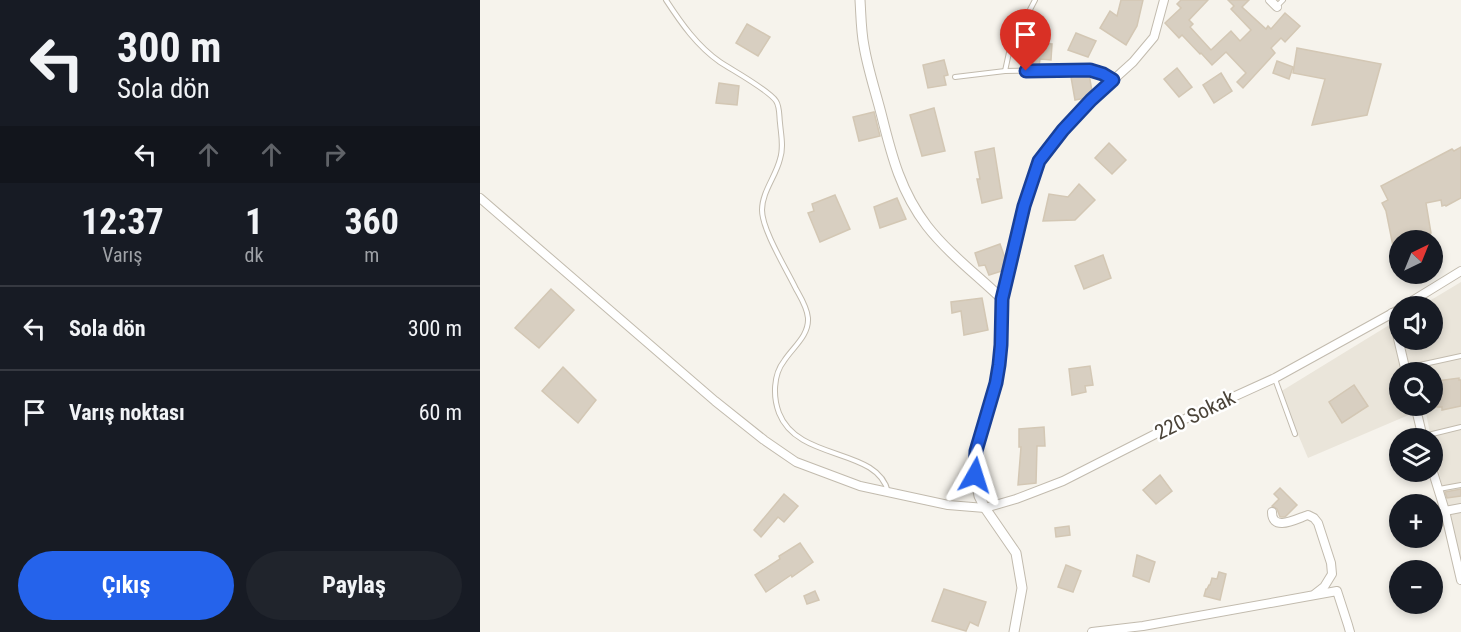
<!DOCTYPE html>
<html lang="tr">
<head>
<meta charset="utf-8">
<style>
	body { margin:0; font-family:"Roboto Condensed",sans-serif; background:#20242c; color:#f1f3f6; height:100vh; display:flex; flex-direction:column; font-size:22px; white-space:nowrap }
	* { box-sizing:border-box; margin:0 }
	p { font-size:20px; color:#9ea1a6 }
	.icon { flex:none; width:33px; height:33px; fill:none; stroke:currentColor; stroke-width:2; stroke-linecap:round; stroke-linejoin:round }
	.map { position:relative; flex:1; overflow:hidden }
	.drawer { display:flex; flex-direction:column; background:#171b24; width:480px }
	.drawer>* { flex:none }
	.top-card { background:#171b24; color:#f1f3f6; overflow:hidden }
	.needle { width:39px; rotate:43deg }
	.fabs { position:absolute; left:909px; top:230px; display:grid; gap:12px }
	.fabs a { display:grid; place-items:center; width:54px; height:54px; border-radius:50%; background:#171b24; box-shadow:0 3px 9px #0003; font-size:30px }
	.pin { position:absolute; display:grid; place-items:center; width:51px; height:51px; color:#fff; margin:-62px -26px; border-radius:50% 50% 50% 0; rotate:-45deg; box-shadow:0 0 6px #0007 }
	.pin .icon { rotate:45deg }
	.me { position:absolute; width:66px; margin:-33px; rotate:6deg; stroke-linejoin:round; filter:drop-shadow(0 0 4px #0008) }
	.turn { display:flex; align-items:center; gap:21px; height:126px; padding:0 18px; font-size:27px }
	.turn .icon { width:78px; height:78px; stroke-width:2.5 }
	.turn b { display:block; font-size:42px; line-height:51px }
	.lanes { display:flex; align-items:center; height:57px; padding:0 18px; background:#0003; justify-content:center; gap:30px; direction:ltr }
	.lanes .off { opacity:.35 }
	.eta { display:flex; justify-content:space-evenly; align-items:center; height:102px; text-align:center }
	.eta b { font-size:36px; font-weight:700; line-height:42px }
	.action { display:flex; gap:12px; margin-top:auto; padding:12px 18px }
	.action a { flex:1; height:69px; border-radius:36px; background:#2563eb; color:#fff; font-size:24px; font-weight:700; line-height:69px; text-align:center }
	.action a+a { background:#20242c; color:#f1f3f6 }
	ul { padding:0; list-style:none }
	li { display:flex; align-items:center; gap:18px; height:84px; padding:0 18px; border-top:2px solid #363941 }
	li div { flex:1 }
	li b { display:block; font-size:22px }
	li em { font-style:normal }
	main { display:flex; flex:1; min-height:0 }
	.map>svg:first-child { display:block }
	.residential { fill:#eae5da; fill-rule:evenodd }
	.building { fill:#d8cfc1; stroke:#d3c7b4; stroke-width:1.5 }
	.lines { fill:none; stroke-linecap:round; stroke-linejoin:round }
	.service-casing { stroke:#c2bbae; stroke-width:6 }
	.minor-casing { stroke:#c2bbae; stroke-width:10 }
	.tertiary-casing { stroke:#c2bbae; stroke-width:11 }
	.service { stroke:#fff; stroke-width:4 }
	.minor { stroke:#fff; stroke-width:8 }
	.tertiary { stroke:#fff; stroke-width:9 }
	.route-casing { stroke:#184099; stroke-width:15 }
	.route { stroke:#2563eb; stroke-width:10 }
	.labels { text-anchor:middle; stroke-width:5; stroke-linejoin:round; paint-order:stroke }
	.street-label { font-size:21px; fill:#4b4439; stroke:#fff }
</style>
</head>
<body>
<main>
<section class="drawer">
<div class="top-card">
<div class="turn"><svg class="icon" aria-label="left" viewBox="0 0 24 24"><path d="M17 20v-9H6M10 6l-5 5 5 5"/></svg><div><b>300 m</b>Sola dön</div></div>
<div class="lanes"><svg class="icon" aria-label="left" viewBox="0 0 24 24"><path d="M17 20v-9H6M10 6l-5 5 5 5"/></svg><svg class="icon off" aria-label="ahead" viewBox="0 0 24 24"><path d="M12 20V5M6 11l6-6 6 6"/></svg><svg class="icon off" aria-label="ahead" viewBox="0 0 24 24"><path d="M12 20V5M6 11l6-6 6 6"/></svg><svg class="icon off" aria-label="right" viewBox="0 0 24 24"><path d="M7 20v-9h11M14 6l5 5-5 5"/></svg></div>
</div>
<div class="eta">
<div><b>12:37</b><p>Varış</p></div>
<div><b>1</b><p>dk</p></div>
<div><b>360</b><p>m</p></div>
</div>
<ul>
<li><svg class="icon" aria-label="left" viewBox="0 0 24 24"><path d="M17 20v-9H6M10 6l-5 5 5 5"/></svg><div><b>Sola dön</b></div><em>300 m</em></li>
<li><svg class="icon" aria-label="arrive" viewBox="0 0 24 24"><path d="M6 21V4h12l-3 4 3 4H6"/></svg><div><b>Varış noktası</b></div><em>60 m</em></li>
</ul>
<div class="action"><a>Çıkış</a><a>Paylaş</a></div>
</section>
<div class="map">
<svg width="981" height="632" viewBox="0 0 981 632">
	<rect width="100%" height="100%" fill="#f6f3ec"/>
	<!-- residential -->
	<path class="residential" d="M981 282V574L953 444 952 438H951L945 408 828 458 800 392 919 319 920 339H952V306H941ZM920 372H952V405H920Z"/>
	<!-- building -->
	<g class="building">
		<polygon points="641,0 663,0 657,26 646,45 620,28 630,11 637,16"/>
		<polygon points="701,0 728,0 709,20 713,24 710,27 731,50 751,31 760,41 771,30 751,9 754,6 748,0 769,0 762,7 786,29 788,26 791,29 805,13 820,26 805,42 801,38 791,48 795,53 763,88 757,82 766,73 746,52 732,65 721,53 720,54 702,35 699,38 685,23 701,8 697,4"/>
		<polygon points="267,24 290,37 278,56 256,43"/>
		<polygon points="596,33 616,41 608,57 588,50"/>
		<polygon points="542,42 572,44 571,60 560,59 559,66 541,67"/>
		<polygon points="817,48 901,64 887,115 832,125 845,79 813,73"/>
		<polygon points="464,60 468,75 464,76 466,85 448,88 443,65"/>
		<polygon points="797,61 813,67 809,79 793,73"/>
		<polygon points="697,68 712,87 699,97 684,79"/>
		<polygon points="741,73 752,91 734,103 723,85"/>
		<polygon points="602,74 609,74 612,91 605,98 595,100 591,77"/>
		<polygon points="239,83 259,86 257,105 236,103"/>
		<polygon points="454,108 465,151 442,156 430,115"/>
		<polygon points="394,112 400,136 379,141 373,117"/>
		<polygon points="629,143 646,160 632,174 615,158"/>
		<polygon points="981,147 981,198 966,206 965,205 962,206 961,200 946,203 951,233 949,234 950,240 920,240 920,261 916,261 906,211 902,203 908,200 901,186 972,149 974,151"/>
		<polygon points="514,148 522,198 502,203 497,179 500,179 495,152"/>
		<polygon points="599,184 615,200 595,220 563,221 569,194 588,197"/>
		<polygon points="355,195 370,229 340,242 328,213 334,211 332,204"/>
		<polygon points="417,198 426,219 400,228 394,207"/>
		<polygon points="520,244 525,258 522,271 509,275 505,265 499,266 495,253"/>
		<polygon points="623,255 631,278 604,289 595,266"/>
		<polygon points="71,289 94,310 59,348 35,328"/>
		<polygon points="502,298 508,330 484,335 481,311 472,313 471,302"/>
		<polygon points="610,366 613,385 605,386 606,392 592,395 589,369"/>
		<polygon points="83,367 116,400 98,423 62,391"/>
		<polygon points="979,378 979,380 981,380 981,406 962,410 962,407 957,407 954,385 957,385 957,381"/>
		<polygon points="874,385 888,406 862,423 849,402"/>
		<polygon points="564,427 565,446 557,446 556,483 538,485 541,447 539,447 539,429"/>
		<polygon points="680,475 692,491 676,504 663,490"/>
		<polygon points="800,488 817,505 805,517 800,517 797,509 792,506 799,499 794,494"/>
		<polygon points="981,489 981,496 967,498 965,492"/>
		<polygon points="304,494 318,506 304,522 298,517 281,537 274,530"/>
		<polygon points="589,526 590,535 576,537 575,528"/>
		<polygon points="320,543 333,562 312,577 311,575 286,592 275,575 300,559 299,556"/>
		<polygon points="657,555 675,562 669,582 653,576"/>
		<polygon points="586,565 601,571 593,592 578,587"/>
		<polygon points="739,572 746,574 740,600 724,596 726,589 727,589 729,585 730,585 732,578 737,579"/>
		<polygon points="464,589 506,602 498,626 490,622 486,631 452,621"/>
		<polygon points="335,591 339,600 327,604 324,596"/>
	</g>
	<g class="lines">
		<defs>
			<g id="service">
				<path d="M186 0C201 23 217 46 240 62 252 70 289 90 296 101 300 107 299 116 300 123 301 135 304 147 300 159 296 176 282 192 282 210 282 230 307 270 316 289 321 298 327 307 328 318 329 336 313 347 304 361 293 375 293 397 299 413 318 462 398 447 408 492"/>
				<polyline points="797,6 803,0"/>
				<polyline points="525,71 530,48 555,0"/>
				<polyline points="475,77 525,71 611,70 623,73 632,80"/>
				<polyline points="926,368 981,356"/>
				<polyline points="795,379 815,434"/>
				<polyline points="944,436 981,427"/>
				<polyline points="959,489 981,485"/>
			</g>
			<g id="minor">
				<polyline points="790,0 797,7"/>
				<polyline points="0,198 235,401 284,440 316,462 380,486 468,505 505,508 536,499 583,481 707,418 795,378 920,309"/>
				<polyline points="522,299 544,205 559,161 583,130 611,100 653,62 674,37 684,0"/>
				<polyline points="924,306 981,271"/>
				<polyline points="912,313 926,372"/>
				<polyline points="935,405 943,438"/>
				<polyline points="952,469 965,511 981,580"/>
				<polyline points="965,511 981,508"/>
				<path d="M792 512C792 533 818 518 828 515L834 518 838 523 851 563 852 574 844 587 835 594"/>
				<polyline points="612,632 663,626 857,591 868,625 870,632"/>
			</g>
			<path id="tertiary" d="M380 0C381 15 381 31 384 46 388 70 396 93 402 117 412 157 421 192 447 226 468 253 497 275 522 299L521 345 519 365 508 412 496 451 495 475 499 496 505 508 536 553 542 588 534 632"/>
		</defs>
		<!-- service casing -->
		<use href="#service" class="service-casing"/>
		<!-- minor casing -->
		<use href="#minor" class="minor-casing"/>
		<!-- tertiary casing -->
		<use href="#tertiary" class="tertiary-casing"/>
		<!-- service -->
		<use href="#service" class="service"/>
		<!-- minor -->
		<use href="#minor" class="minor"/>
		<!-- tertiary -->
		<use href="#tertiary" class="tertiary"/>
	</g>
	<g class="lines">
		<defs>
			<polyline id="route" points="495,475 496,451 516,383 519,365 521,345 522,299 544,206 559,161 583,130 611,100 633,80 623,74 610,70 546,71"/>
		</defs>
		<!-- route casing -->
		<use href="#route" class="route-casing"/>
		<!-- route -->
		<use href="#route" class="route"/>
	</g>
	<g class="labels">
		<!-- street labels -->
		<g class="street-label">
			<text transform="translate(715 415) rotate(-26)" y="7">220 Sokak</text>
		</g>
	</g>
</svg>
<div class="fabs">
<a><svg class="needle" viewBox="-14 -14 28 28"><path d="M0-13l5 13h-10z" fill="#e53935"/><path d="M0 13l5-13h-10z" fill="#9ea1a6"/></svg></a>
<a><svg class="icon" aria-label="sound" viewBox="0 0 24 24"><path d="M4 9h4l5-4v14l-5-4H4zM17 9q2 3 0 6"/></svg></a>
<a><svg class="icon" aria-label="search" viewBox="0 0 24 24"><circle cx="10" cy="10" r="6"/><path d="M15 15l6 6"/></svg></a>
<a><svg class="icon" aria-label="layers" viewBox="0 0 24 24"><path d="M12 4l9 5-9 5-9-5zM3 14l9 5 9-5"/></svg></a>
<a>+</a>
<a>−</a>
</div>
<div class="pin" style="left:546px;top:71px;background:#d93025"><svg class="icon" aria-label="arrive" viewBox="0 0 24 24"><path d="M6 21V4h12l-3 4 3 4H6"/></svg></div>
<svg class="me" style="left:495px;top:475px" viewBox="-20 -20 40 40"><path d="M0-17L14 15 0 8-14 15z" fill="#2563eb" stroke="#fff" stroke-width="4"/></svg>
</div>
</main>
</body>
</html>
